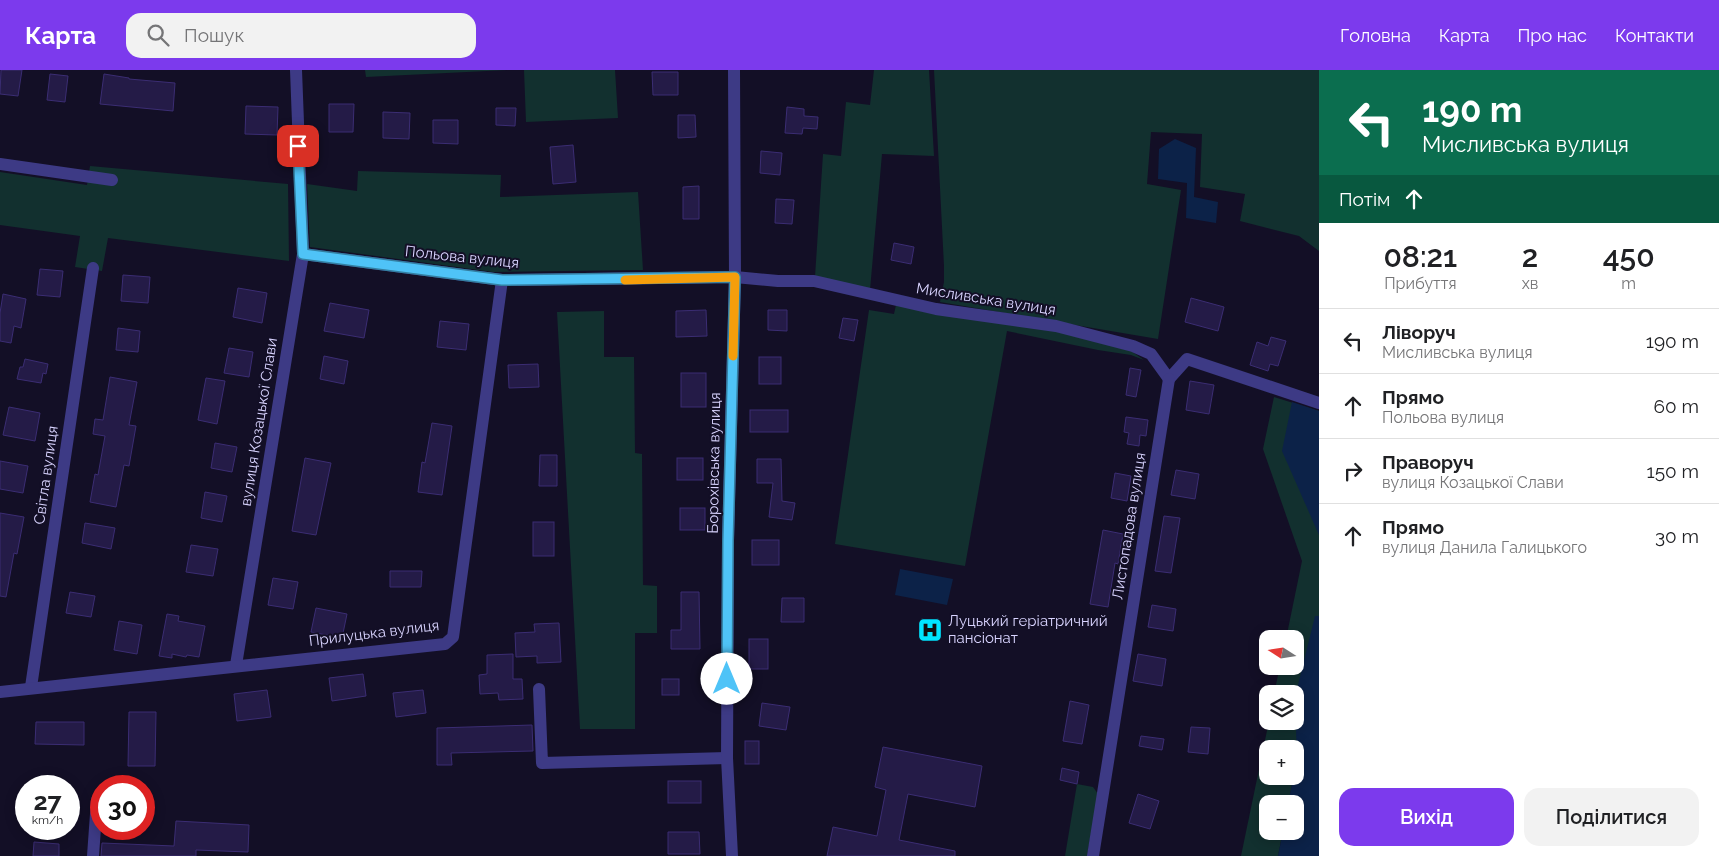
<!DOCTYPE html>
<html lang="uk">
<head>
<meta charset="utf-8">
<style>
	body { margin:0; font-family:Raleway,sans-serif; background:#f2f2f2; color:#202124; height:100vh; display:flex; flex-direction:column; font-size:19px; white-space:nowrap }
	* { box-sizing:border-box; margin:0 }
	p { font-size:16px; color:#757577 }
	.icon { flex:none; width:28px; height:28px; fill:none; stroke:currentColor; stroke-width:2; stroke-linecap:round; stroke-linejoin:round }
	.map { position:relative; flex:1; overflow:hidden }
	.details { display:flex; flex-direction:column; background:#fff; width:400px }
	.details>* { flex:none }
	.banner { background:#0b6e4f; color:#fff; overflow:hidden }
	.needle { width:32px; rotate:282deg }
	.buttons { position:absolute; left:1259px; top:560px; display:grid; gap:10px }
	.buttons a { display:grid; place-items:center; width:45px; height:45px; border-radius:10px; background:#fff; box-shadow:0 2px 12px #0003; font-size:25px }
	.speed { position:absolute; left:15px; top:705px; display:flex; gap:10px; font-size:25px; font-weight:700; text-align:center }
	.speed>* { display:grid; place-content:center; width:65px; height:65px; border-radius:50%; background:#fff; box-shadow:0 2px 12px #0003; line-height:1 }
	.speed small { font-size:12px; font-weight:400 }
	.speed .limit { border:8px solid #d22; background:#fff; color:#111 }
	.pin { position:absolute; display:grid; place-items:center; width:42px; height:42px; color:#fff; margin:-21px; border-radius:10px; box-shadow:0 2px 8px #0006 }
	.me { position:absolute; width:55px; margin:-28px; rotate:0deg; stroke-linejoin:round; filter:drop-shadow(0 0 4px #0008) }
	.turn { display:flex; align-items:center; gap:18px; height:105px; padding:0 20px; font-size:22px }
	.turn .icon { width:65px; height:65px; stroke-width:2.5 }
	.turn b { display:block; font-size:35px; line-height:42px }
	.then { display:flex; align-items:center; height:48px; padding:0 20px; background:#0003; gap:10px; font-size:19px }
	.eta { display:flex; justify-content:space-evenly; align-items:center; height:85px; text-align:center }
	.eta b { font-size:30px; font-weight:600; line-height:35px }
	.primary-button { display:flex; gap:10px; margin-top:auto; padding:10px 20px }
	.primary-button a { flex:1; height:58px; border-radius:15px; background:#7c3aed; color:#fff; font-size:20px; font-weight:600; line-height:58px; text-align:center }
	.primary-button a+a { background:#f2f2f2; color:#202124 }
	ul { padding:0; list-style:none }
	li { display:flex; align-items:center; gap:15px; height:65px; padding:0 20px; border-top:1px solid #e0e0e0 }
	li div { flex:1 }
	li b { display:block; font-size:19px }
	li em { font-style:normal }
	header { display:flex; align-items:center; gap:30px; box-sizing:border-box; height:70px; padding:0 25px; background:#7c3aed; color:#fff }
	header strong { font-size:24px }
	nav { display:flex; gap:28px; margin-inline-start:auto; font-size:18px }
	.search { width:350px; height:45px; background:#f2f2f2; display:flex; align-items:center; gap:12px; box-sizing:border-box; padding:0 18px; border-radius:15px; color:#757577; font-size:19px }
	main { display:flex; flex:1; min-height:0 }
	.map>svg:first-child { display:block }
	.green { fill:#12302f }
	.water { fill:#0c2248 }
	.building { fill:#241b47; stroke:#3b2d73 }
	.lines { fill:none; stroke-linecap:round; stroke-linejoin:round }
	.minor { stroke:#3d3a85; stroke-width:12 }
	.route-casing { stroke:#337fa1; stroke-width:12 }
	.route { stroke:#4fc3f7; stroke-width:9 }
	.slow { stroke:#f59e0b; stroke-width:9 }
	.labels { text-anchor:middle; stroke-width:4; stroke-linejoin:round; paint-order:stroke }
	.street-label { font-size:15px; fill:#d9d4ff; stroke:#130f26 }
	.poi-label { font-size:15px; fill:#d9d4ff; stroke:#130f26; text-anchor:start }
</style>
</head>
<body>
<header>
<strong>Карта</strong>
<div class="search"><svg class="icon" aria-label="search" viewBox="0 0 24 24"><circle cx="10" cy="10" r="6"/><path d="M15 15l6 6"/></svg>Пошук</div>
<nav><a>Головна</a><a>Карта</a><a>Про нас</a><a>Контакти</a></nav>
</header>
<main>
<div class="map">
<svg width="1319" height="786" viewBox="0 0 1319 786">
	<rect width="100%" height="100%" fill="#130f26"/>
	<!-- green -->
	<g class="green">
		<polygon points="365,0 507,0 366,7"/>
		<polygon points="524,0 615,0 618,48 526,52"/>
		<polygon points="874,0 929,0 934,86 882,84 870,220 815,207 823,84 841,86 846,32 870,35"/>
		<polygon points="934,0 1319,0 1319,181 1299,166 1240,151 1245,124 1200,117 1202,64 1151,62 1147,114 1181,120 1158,269 940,232 944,212 944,196"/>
		<polygon points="90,96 288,114 289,191 108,168 102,201 75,197 80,166 0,155 0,102 87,115"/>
		<polygon points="358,101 501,105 500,127 638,122 643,200 493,202 310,177 307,114 357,121"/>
		<polygon points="896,235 1055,261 1131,281 1144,290 1131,285 1098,280 1007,261 965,496 835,474 869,240 894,244"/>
		<polygon points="604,241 604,287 634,287 635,383 642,384 643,515 657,516 657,563 635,563 635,659 580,659 557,242"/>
		<polygon points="1274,327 1319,341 1319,581 1295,699 1295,679 1268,679 1268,706 1294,706 1288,734 1268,734 1268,761 1283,761 1278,786 1241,786 1269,651 1295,651 1295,624 1274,624 1280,596 1295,596 1295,569 1286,569 1302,491 1263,379"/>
		<polygon points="1077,714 1093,717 1098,724 1087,786 1065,786"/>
	</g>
	<!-- water -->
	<g class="water">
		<polygon points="1175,69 1196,78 1194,127 1218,132 1216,153 1186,148 1187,113 1158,109 1159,79"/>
		<polygon points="1292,332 1319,341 1319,465 1282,381"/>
		<polygon points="900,499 953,509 947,535 895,525"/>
		<polygon points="1315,546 1319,546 1319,786 1278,786 1283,761 1295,761 1295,734 1288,734 1297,689 1295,627"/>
	</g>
	<!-- building -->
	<g class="building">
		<polygon points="1,0 22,0 18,26 0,24"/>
		<polygon points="652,2 678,2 678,25 653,25"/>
		<polygon points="50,4 68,6 65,32 47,30"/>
		<polygon points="104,4 129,8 129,9 175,13 173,41 100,34"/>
		<polygon points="329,34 354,34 353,62 329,62"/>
		<polygon points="246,36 278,37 277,65 245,64"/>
		<polygon points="787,37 804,39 804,46 818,47 817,59 803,58 802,64 785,63"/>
		<polygon points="496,38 516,38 515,56 496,55"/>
		<polygon points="383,42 410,43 409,69 383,68"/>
		<polygon points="678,45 695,45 696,67 678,68"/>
		<polygon points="433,50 458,50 458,74 433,73"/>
		<polygon points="573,75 576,112 553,114 550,77"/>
		<polygon points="761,81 782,83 780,105 760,103"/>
		<polygon points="699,116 699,149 683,149 683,117"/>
		<polygon points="776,129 794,130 792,154 775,153"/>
		<polygon points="894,173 914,177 911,194 891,190"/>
		<polygon points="40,199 63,201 60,227 37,225"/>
		<polygon points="123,205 150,207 148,233 121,231"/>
		<polygon points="238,218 267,223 262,253 233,247"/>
		<polygon points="3,224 26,229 21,258 14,256 11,273 0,271 0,243"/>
		<polygon points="1191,228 1224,237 1218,261 1185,252"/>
		<polygon points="330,233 369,240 364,268 324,261"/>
		<polygon points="706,240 707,266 676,267 676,241"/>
		<polygon points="768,240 787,240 787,261 768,260"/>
		<polygon points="843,248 858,250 854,271 839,268"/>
		<polygon points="440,251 469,254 466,280 437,277"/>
		<polygon points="118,258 140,261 138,282 116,280"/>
		<polygon points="1271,267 1286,271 1278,296 1270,294 1268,301 1250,295 1257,272 1268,276"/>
		<polygon points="229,278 253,282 249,307 224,303"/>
		<polygon points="324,286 348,291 344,314 320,309"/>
		<rect x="759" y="287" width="22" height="27"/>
		<polygon points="25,289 48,294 46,304 43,303 41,313 17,309 20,297 23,297"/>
		<polygon points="538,294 539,317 509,318 508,295"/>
		<polygon points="1130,298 1141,300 1136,327 1126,325"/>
		<rect x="681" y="303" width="25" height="34"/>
		<polygon points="110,307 137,312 129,355 136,356 129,396 124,395 116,437 90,432 95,404 98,405 105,366 93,364 95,349 103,350"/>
		<polygon points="206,308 225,311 217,354 198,350"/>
		<polygon points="1190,311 1214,315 1209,344 1186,340"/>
		<polygon points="9,337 40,343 35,371 3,365"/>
		<rect x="750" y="340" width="38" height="22"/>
		<polygon points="1126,347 1148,350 1146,366 1140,365 1139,376 1127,374 1129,363 1124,362"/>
		<polygon points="432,353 452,356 442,425 418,422 422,392 425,393"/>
		<polygon points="215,373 237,377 232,402 211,398"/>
		<polygon points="540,385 557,385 557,416 539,416"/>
		<polygon points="305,388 331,393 316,465 292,461"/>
		<rect x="677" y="388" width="26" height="22"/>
		<polygon points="757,389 781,389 782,431 795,433 792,450 769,447 773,413 757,413"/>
		<polygon points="0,391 28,396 23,423 0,419"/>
		<polygon points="1176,400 1199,404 1195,429 1171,425"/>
		<polygon points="1115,403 1131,406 1127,431 1111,428"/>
		<polygon points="205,422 227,426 222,452 201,448"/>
		<rect x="680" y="438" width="25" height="22"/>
		<polygon points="0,443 24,447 17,484 14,483 6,527 0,526"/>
		<polygon points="1164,446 1180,448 1171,503 1155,501"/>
		<rect x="533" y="452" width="21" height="34"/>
		<polygon points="85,453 115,458 111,479 82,473"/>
		<polygon points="1103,460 1123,464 1118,494 1115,493 1108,537 1090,534"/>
		<rect x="752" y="470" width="27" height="25"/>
		<polygon points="191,475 218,479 213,506 186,502"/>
		<polygon points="390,501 422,501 421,517 390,517"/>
		<polygon points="273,508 298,512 293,539 268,535"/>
		<polygon points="70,522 95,526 91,547 66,543"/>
		<polygon points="681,522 699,522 700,579 671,579 671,560 681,560"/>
		<polygon points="782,528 804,528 804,552 781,552"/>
		<polygon points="1152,535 1176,539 1173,561 1148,557"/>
		<polygon points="316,538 347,544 342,568 311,562"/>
		<polygon points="167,544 179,546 178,551 205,556 199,587 187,585 186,587 172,584 172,588 159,586"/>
		<polygon points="119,551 142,555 137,584 114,580"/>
		<polygon points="559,553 561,592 537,593 537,586 516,587 515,563 535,562 534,554"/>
		<rect x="749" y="569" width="19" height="30"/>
		<polygon points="513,584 513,609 522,609 523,629 499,630 498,623 480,624 479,605 487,604 487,585"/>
		<polygon points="1138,584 1166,589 1162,616 1133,611"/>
		<polygon points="363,604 366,626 332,631 329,608"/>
		<rect x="662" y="609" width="17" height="16"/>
		<polygon points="267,620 271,647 237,651 234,624"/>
		<polygon points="423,620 426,643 396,647 393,623"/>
		<polygon points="1070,631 1089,635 1082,674 1063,671"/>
		<polygon points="762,633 790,637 786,660 759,656"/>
		<polygon points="129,642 156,642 155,696 128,696"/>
		<polygon points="36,652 84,652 84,675 35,674"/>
		<polygon points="532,655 533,681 451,683 452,695 437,695 437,658"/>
		<polygon points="1191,657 1210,658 1208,684 1188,682"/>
		<polygon points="1141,666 1164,669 1162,680 1139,676"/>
		<rect x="745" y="671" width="14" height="23"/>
		<polygon points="883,677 982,696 975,737 908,724 899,770 955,781 955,786 827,786 833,757 877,766 886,720 875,717"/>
		<polygon points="1062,698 1079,702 1077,714 1060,710"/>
		<rect x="668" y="711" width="33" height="22"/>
		<polygon points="1138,724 1159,731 1150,759 1129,753"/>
		<polygon points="176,751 249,755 248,782 196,780 196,786 101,786 102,773 174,776"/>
		<polygon points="668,762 699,762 700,784 668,784"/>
		<polygon points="34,772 59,774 59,786 33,786"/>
	</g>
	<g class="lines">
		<!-- minor -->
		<g class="minor">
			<polyline points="0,94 112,110"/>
			<polyline points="303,184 502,210 735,207 778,211 814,211 936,239 1056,256 1133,276 1151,284 1169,309 1187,289 1319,333"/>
			<polyline points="236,595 303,184 296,0"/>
			<polyline points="31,617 93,198"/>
			<polyline points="539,619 542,693 727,688"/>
			<polyline points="0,622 445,574 453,567 502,210"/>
			<polyline points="93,786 97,730"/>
			<polyline points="732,786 727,688 728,471 735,207 734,0"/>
			<polyline points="1093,786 1169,309"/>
		</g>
	</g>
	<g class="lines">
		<defs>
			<polyline id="route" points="298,76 303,184 502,210 735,207 728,471 727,609"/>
		</defs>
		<!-- route casing -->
		<use href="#route" class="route-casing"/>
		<!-- route -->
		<use href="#route" class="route"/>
		<!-- slow -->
		<polyline class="slow" points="625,210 735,207 733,286"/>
	</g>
	<!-- icons -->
	<defs>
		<symbol id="hospital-square" viewBox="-11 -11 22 22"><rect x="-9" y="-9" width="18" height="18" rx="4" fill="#00e5ff" stroke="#130f26"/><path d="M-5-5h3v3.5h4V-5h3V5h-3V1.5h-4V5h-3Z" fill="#111"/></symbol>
	</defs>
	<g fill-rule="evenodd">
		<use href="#hospital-square" x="916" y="546" width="28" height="28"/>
	</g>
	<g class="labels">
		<!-- street labels -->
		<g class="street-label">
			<text transform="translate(462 187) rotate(6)" y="5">Польова вулиця</text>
			<text transform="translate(986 229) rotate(9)" y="5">Мисливська вулиця</text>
			<text transform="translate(259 352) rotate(-81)" y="5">вулиця Козацької Слави</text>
			<text transform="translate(714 393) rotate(-89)" y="5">Борохівська вулиця</text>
			<text transform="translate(46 405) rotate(-82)" y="5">Світла вулиця</text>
			<text transform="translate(1129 456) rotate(-81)" y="5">Листопадова вулиця</text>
			<text transform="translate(374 563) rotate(-7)" y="5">Прилуцька вулиця</text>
		</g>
		<!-- poi labels -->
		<g class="poi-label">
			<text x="948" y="556">Луцький геріатричний<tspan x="948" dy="17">пансіонат</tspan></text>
		</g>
	</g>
</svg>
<div class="buttons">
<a><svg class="needle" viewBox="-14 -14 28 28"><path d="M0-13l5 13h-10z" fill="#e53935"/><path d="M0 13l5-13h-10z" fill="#757577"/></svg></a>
<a><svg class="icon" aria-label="layers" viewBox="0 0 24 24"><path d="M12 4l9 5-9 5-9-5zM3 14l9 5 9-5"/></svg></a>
<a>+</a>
<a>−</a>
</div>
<div class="speed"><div>27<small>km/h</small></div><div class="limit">30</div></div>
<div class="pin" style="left:298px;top:76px;background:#d93025"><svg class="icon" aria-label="arrive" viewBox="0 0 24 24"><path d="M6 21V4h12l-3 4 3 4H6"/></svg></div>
<svg class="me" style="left:727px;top:609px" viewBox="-20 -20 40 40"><circle r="19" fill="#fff"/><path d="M0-13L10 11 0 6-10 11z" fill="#4fc3f7"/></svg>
</div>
<section class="details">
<div class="banner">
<div class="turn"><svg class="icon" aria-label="left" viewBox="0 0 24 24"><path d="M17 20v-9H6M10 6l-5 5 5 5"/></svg><div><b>190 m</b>Мисливська вулиця</div></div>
<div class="then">Потім<svg class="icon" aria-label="ahead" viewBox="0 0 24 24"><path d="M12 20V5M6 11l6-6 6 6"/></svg></div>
</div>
<div class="eta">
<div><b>08:21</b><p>Прибуття</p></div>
<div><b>2</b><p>хв</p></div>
<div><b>450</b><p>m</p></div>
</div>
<ul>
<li><svg class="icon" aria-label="left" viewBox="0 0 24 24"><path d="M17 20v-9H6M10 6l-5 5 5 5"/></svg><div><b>Ліворуч</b><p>Мисливська вулиця</p></div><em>190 m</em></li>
<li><svg class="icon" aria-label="ahead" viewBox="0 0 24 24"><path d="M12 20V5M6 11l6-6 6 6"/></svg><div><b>Прямо</b><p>Польова вулиця</p></div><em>60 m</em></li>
<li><svg class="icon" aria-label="right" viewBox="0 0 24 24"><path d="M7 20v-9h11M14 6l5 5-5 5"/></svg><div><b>Праворуч</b><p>вулиця Козацької Слави</p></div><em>150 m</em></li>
<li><svg class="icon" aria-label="ahead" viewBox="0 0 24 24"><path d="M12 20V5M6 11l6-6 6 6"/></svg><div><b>Прямо</b><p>вулиця Данила Галицького</p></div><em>30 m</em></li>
</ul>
<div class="primary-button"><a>Вихід</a><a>Поділитися</a></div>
</section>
</main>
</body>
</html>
